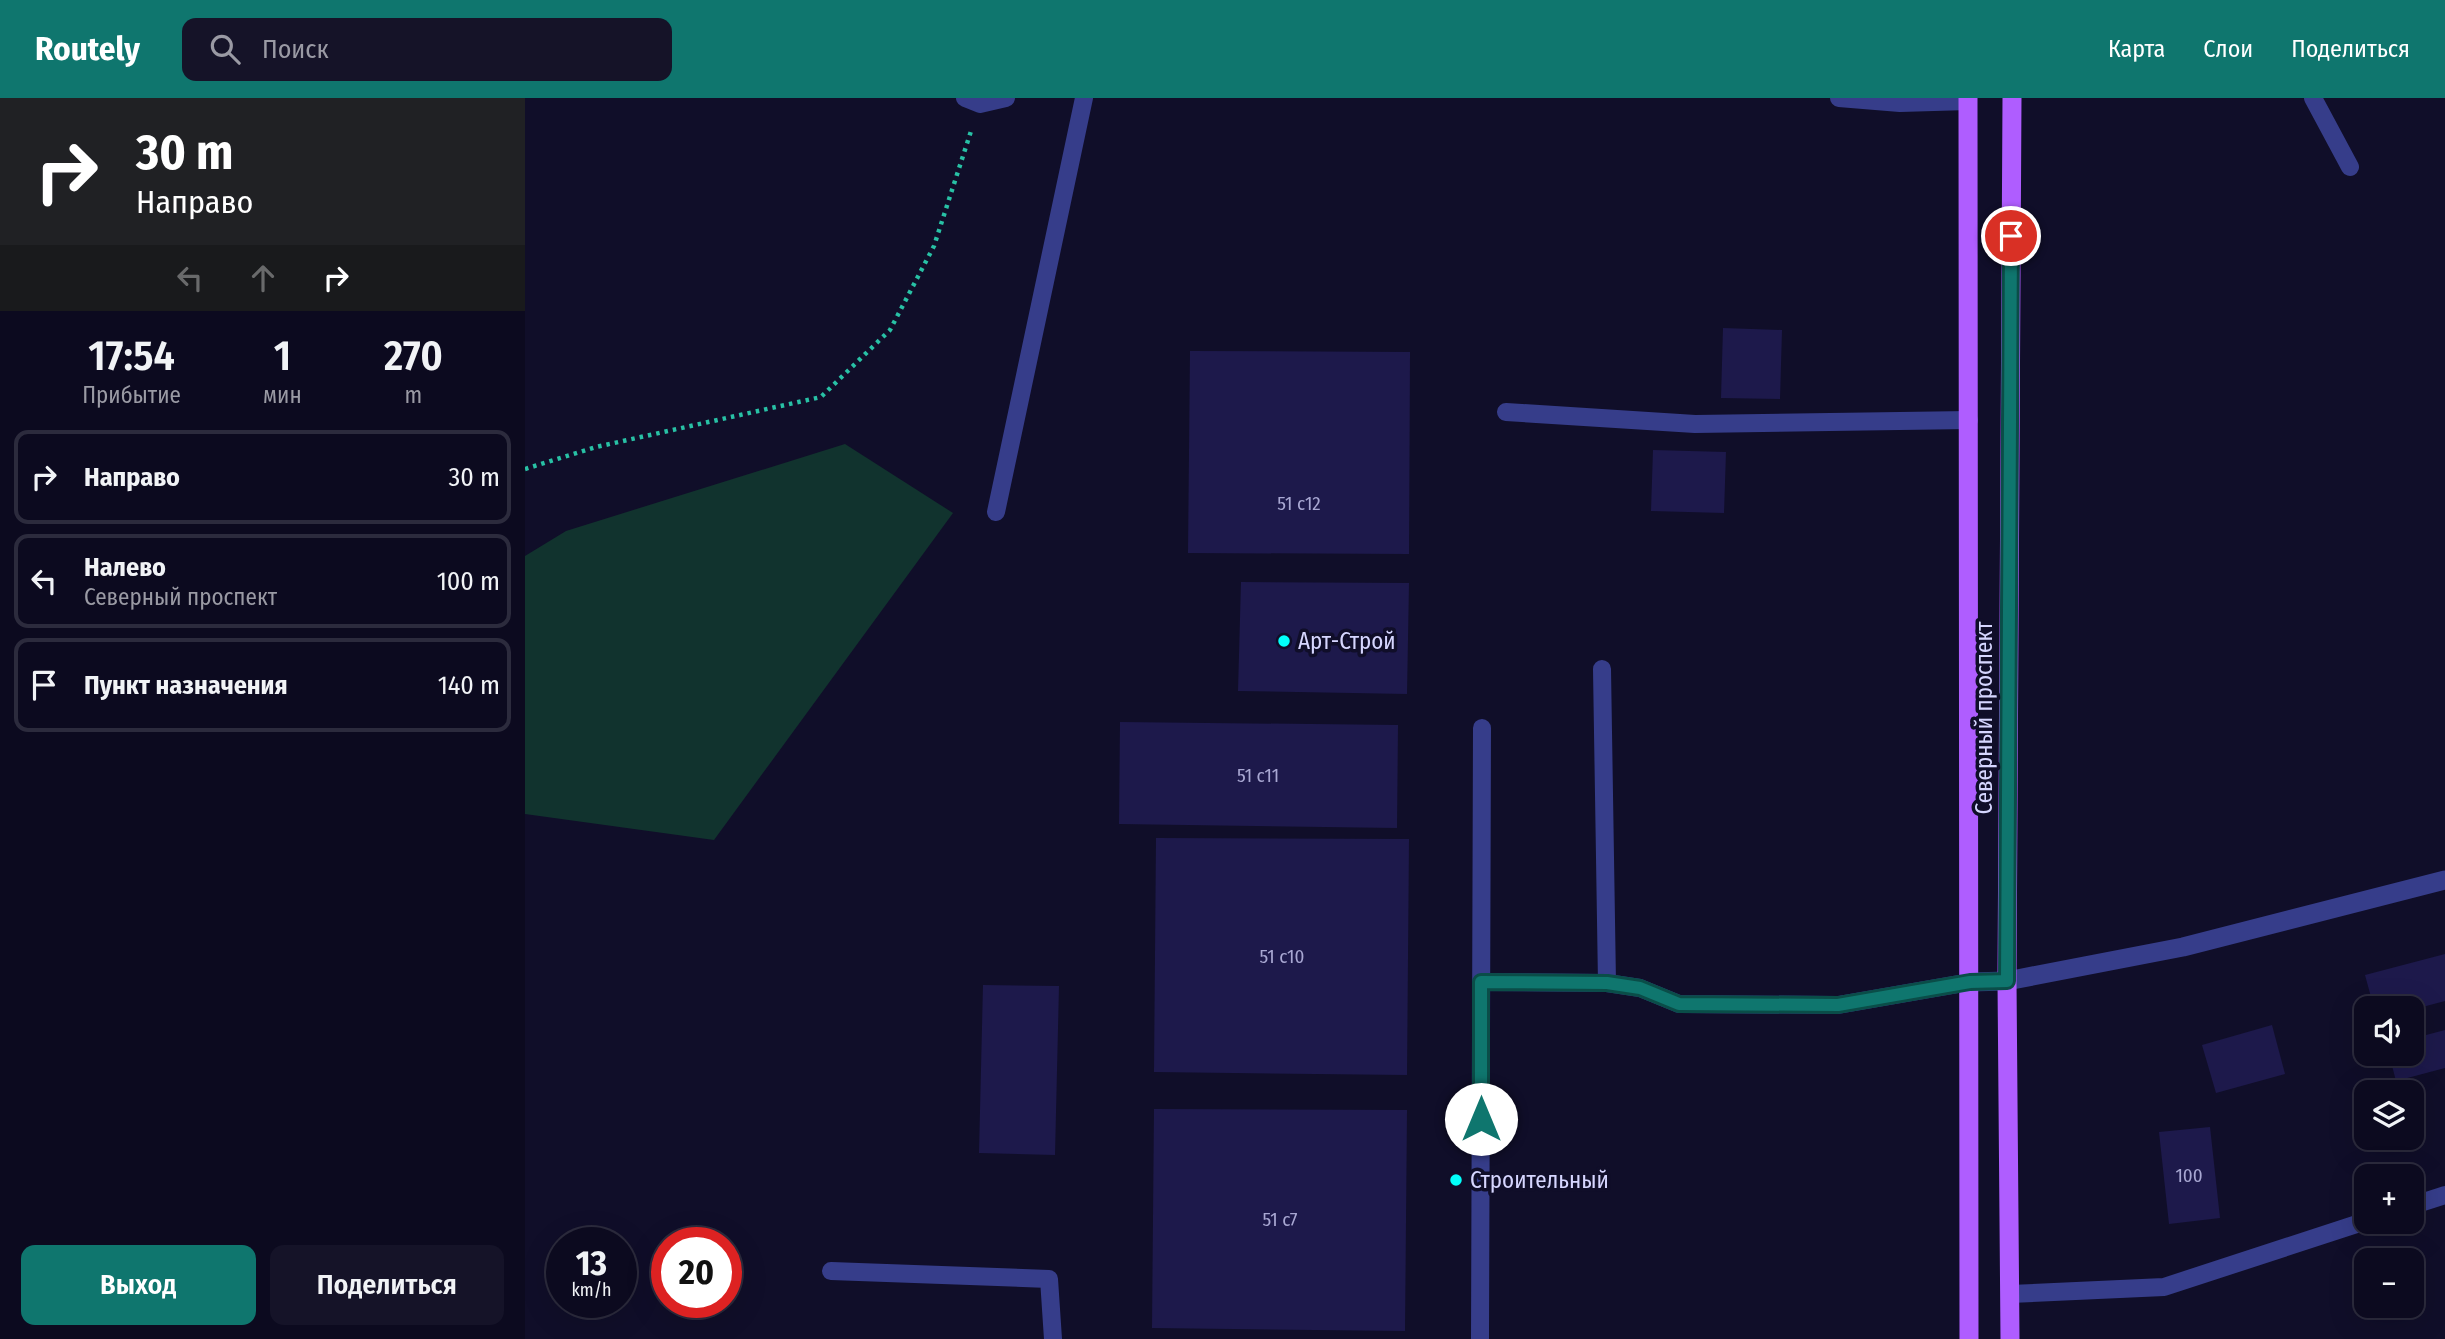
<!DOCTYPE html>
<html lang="ru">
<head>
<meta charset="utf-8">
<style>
	body { margin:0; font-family:"Fira Sans Condensed",sans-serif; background:#151328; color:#f1f3f6; height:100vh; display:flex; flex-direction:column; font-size:26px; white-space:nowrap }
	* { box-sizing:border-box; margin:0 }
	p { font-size:23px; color:#9a9aa4 }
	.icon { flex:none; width:38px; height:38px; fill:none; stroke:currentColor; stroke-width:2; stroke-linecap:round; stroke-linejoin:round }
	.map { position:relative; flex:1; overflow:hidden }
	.panel { display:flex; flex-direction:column; background:#0c0a1f; width:525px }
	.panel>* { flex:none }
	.guide { background:#202124; color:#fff; overflow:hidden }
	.buttons { position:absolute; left:1829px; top:898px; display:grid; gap:14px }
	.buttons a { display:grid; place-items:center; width:70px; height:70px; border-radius:14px; background:#0c0a1f; box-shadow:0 7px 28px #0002,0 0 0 2px #2c2b3d; font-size:35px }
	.speed { position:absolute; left:21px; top:1129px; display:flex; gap:14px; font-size:35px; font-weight:700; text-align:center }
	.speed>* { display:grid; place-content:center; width:91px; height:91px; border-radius:50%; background:#0c0a1f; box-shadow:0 7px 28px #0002,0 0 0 2px #2c2b3d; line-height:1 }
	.speed small { font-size:18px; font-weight:400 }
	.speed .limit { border:10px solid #d22; background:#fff; color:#111 }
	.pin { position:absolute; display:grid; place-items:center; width:60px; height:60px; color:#fff; margin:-30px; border:4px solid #fff; border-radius:50%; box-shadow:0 2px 7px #0007 }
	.me { position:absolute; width:77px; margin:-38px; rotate:0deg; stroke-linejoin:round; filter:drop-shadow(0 0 5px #0008) }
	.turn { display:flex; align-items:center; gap:24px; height:147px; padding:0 21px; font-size:32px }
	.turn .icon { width:91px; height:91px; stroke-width:2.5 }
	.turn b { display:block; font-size:49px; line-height:60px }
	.lanes { display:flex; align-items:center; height:66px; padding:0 21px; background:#0003; justify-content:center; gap:35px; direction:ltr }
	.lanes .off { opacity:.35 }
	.eta { display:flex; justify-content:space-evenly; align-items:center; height:119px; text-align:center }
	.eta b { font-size:42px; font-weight:600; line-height:49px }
	.action { display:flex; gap:14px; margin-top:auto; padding:14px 21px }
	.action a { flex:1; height:80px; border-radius:14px; background:#0f766e; color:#fff; font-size:28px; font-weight:600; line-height:80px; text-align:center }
	.action a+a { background:#151328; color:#f1f3f6 }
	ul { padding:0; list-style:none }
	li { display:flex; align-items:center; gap:21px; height:94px; margin:0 14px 10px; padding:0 7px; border:4px solid #2c2b3d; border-radius:14px }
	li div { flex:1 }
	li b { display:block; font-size:26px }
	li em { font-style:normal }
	header { display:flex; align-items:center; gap:42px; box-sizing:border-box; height:98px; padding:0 35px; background:#0f766e; color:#fff }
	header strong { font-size:33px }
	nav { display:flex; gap:38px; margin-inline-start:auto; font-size:24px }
	.search { width:490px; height:63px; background:#151328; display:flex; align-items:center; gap:18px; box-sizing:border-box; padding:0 24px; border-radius:14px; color:#9a9aa4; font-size:26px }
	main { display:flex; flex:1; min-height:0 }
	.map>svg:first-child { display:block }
	.green { fill:#11332e }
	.building { fill:#1d194b }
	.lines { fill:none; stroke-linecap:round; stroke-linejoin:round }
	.path { stroke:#28c1a5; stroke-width:4.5; stroke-dasharray:3.5 5; stroke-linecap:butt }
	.service { stroke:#363d8a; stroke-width:18 }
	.minor { stroke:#363d8a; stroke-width:19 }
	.primary { stroke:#af5dff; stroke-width:19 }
	.route-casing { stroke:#0a4d48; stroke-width:18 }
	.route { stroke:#0f766e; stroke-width:12 }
	.poi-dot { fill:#02fffa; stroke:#100e29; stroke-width:2.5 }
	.labels { text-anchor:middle; stroke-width:7; stroke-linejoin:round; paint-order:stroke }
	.number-label { font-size:19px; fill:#a8a7d2 }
	.poi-label { font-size:23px; fill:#d6d6ff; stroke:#100e29; text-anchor:start }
	.street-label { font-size:23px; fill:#d6d6ff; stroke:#100e29 }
</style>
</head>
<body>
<header>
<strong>Routely</strong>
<div class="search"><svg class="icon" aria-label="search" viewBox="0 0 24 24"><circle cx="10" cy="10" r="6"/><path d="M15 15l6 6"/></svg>Поиск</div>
<nav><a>Карта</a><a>Слои</a><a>Поделиться</a></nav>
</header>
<main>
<section class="panel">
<div class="guide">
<div class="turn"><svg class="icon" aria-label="right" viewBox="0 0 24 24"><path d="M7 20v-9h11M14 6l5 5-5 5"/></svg><div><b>30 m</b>Направо</div></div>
<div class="lanes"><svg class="icon off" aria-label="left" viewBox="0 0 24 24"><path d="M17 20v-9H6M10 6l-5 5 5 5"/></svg><svg class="icon off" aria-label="ahead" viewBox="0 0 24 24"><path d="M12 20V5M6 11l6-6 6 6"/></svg><svg class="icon" aria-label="right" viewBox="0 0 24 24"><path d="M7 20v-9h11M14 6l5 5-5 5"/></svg></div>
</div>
<div class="eta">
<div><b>17:54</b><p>Прибытие</p></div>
<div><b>1</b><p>мин</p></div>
<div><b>270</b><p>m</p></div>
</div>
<ul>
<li><svg class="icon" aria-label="right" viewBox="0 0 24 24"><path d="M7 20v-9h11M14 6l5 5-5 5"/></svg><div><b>Направо</b></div><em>30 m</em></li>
<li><svg class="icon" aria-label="left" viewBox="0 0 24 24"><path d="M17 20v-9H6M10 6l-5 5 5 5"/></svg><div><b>Налево</b><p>Северный проспект</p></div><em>100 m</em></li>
<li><svg class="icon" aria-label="arrive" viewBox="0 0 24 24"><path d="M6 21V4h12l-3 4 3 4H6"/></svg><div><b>Пункт назначения</b></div><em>140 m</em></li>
</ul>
<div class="action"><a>Выход</a><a>Поделиться</a></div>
</section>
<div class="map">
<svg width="1920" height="1241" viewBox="0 0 1920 1241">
	<rect width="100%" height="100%" fill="#100e29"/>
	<!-- green -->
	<polygon class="green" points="320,346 428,415 189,742 0,716 0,458 41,433"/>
	<!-- building -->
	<g class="building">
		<polygon points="1198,230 1257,232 1255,301 1196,300"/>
		<polygon points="665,253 885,254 884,456 663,455"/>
		<polygon points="1128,352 1201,354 1199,415 1126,413"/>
		<polygon points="716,484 884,485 882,596 713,593"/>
		<polygon points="595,624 873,627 872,730 594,726"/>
		<polygon points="631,740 884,741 882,977 629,974"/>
		<polygon points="1920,856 1920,903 1886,912 1886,910 1849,910 1840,877"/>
		<polygon points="458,887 534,888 530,1057 454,1055"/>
		<polygon points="1747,927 1760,976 1691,995 1677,947"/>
		<polygon points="1920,932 1920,970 1871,983 1864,956 1886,956 1886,941"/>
		<polygon points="629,1011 882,1012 880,1233 627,1230"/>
		<polygon points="1685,1029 1695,1120 1644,1126 1634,1034"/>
	</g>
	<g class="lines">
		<!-- path -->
		<polyline class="path" points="0,371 71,349 296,299 365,232 409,148 447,30"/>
		<!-- service -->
		<g class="service">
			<polyline points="440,0 455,6 481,0"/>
			<polyline points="1314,0 1375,5 1443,3"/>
			<polyline points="1788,0 1825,69"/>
			<polyline points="981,314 1170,326 1444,322"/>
			<polyline points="471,414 559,0"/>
			<polyline points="1077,571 1082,885 1115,890 1154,906 1313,907 1445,884"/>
			<polyline points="956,884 1082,885"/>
			<polyline points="1886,1108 1920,1097"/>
			<polyline points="306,1173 524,1181 528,1241"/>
			<polyline points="1485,1196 1639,1189 1841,1123"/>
			<polyline points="955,1241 957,630"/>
		</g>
		<!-- minor -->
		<polyline class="minor" points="1445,884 1482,883 1658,849 1920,782"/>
		<!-- primary -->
		<g class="primary">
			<polyline points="1443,0 1444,1241"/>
			<polyline points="1485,1241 1482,883 1487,0"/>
		</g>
	</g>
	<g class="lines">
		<defs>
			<polyline id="route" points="956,1021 956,884 1082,885 1115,890 1154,906 1313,907 1445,884 1482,883 1486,138"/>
		</defs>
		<!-- route casing -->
		<use href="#route" class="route-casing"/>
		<!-- route -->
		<use href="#route" class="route"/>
	</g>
	<!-- markers -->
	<g class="poi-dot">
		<circle cx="759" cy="543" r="7"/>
		<circle cx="931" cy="1082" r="7"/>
	</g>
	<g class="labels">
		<!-- number labels -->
		<g class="number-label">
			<text x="774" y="412">51 с12</text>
			<text x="733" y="684">51 с11</text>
			<text x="757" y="865">51 с10</text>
			<text x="1664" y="1084">100</text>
			<text x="755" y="1128">51 с7</text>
		</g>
		<!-- poi labels -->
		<g class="poi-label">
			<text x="773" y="551">Арт-Строй</text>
			<text x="945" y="1090">Строительный</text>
		</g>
		<!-- street labels -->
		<g class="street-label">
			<text transform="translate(1459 620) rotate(-90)" y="8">Северный проспект</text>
		</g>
	</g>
</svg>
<div class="buttons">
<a><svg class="icon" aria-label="sound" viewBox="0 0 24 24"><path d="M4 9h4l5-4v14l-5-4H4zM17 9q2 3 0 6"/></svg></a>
<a><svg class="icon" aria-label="layers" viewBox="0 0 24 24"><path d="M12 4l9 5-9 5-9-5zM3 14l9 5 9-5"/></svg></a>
<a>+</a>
<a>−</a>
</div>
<div class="speed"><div>13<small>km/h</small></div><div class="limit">20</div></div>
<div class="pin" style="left:1486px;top:138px;background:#d93025"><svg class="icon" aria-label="arrive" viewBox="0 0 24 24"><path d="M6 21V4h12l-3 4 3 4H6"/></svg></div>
<svg class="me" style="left:956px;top:1021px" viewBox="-20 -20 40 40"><circle r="19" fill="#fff"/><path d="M0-13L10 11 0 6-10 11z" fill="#0f766e"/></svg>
</div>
</main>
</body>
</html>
